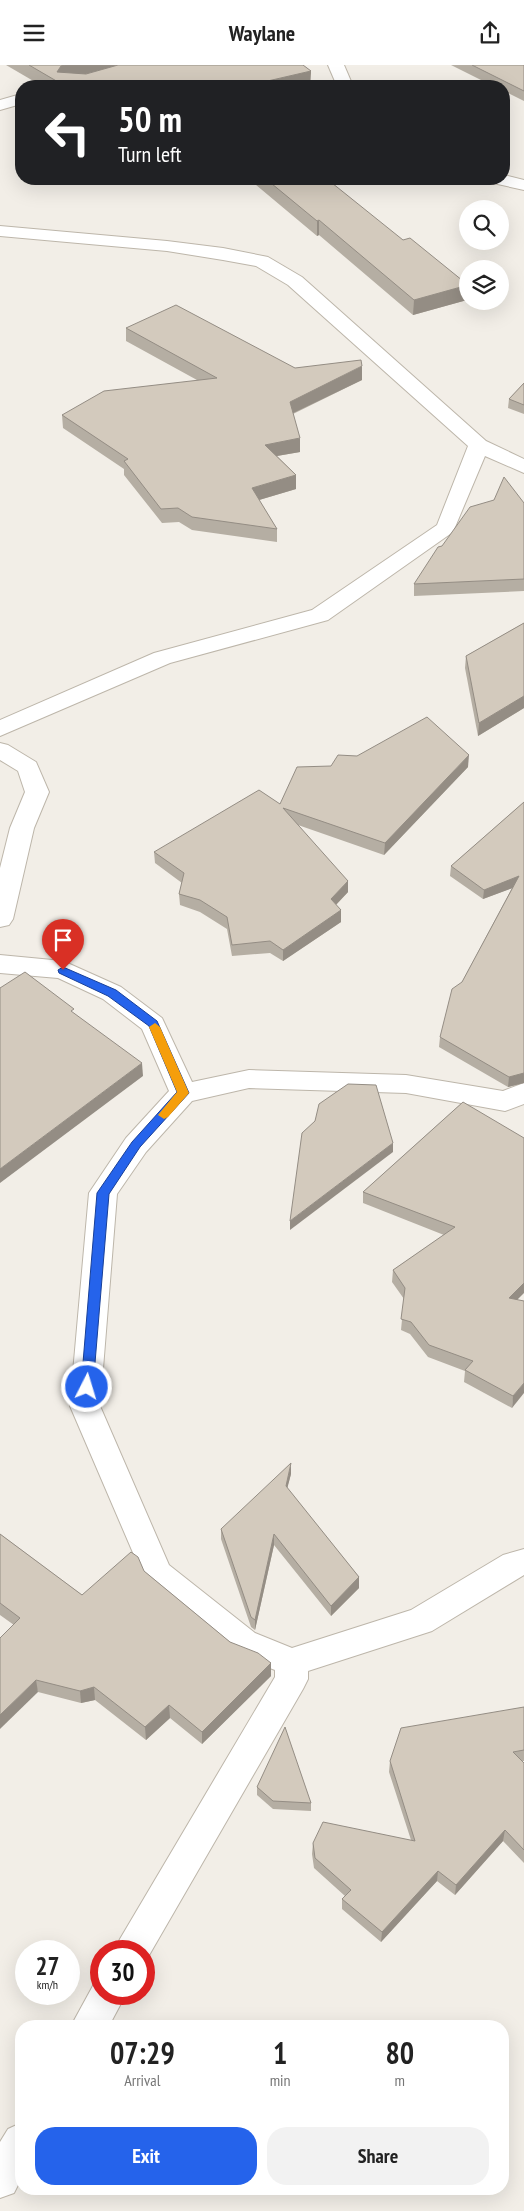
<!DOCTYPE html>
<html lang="en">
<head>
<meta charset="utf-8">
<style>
	body { margin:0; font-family:"PT Sans Narrow",sans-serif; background:#f2f2f2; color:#222; height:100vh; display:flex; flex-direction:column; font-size:19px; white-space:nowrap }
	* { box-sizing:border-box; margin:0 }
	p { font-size:16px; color:#767676 }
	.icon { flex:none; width:28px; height:28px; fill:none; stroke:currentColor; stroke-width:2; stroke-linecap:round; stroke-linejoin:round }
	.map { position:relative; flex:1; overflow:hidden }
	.drawer { position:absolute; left:15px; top:1955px; width:494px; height:175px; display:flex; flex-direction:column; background:#fff; border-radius:20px; box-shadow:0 5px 20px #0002 }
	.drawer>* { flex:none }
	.banner { position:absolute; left:15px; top:15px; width:495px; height:105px; border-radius:20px; box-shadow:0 5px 20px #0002; background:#202124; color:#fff; overflow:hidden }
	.fabs { position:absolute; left:459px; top:135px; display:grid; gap:10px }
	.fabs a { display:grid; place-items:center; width:50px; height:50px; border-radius:50%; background:#fff; box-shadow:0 5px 20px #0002; font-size:25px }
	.speed { position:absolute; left:15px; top:1875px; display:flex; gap:10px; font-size:25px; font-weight:700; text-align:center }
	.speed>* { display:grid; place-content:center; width:65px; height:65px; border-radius:50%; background:#fff; box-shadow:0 5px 20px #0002; line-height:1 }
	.speed small { font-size:12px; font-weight:400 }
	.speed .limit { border:8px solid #d22; background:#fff; color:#111 }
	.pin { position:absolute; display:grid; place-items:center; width:42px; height:42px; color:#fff; margin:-51px -21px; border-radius:50% 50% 50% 0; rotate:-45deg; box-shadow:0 0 5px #0007 }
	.pin .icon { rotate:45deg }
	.me { position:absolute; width:55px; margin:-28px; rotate:5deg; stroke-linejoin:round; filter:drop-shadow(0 0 4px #0008) }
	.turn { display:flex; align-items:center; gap:18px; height:105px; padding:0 20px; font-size:22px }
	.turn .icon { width:65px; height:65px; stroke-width:2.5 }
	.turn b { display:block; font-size:35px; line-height:42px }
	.eta { display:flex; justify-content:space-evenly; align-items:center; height:85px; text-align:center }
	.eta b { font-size:30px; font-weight:800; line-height:35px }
	.action { display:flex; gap:10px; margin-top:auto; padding:10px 20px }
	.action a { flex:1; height:58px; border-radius:20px; background:#2563eb; color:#fff; font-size:20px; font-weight:800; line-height:58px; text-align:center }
	.action a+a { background:#f2f2f2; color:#222 }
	header { display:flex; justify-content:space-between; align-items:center; height:65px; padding:0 20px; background:#fff; font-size:22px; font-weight:800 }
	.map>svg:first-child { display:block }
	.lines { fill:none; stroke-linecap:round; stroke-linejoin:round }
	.street-casing { stroke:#bdb6aa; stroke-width:2 }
	.street { fill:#fff; fill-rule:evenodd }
	.wall { fill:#b5aea3 }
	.shaded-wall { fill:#948d84 }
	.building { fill:#d3cabd; stroke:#948d84 }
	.route { fill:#2563eb; stroke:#184099 }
	.slow { fill:#f59e0b }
</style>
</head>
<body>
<header><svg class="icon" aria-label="menu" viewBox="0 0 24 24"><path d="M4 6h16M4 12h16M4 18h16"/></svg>Waylane<svg class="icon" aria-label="share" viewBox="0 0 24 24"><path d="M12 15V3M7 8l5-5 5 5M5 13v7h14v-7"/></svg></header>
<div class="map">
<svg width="524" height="2146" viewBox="0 0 524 2146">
	<rect width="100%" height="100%" fill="#f2eee7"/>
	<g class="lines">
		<defs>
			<g id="street">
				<polygon points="328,0 344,0 353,21 337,21"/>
				<polygon points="21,29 21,39 0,45 0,35"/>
				<polygon points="504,110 524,115 524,125 493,118 490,114 504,114"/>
				<polygon points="0,161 167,176 223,183 268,192 302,212 486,376 524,394 524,408 485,391 453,467 328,555 170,598 0,671 0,655 154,588 312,545 437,460 468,381 288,220 256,201 223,195 167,186 0,171"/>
				<polygon points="0,678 8,680 36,697 49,727 34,763 13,854 9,860 0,862 0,803 10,763 25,727 18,706 0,695"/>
				<polygon points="0,890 63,896 121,922 162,953 192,1017 249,1005 406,1010 503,1026 524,1018 524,1039 505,1046 406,1028 249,1023 192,1036 146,1087 117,1129 100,1341 169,1500 255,1568 292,1583 411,1545 503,1490 524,1484 524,1510 432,1566 308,1606 308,1614 303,1624 144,1899 144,1886 115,1886 120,1874 275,1612 275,1605 231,1588 146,1518 70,1341 89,1128 126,1073 169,1026 142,964 103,934 58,913 0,908"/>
				<polygon points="101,1914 101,1929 126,1929 109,1961 71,1961 95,1917"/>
				<polygon points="21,2058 21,2114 14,2128 0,2133 0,2077 8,2064"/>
			</g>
		</defs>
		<!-- street casing -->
		<use href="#street" class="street-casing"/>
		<!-- street -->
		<use href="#street" class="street"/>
	</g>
	<!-- wall -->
	<g class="wall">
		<polygon points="6,0 303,0 311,6 310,20 307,21 42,21"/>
		<polygon points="451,0 524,0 524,36 504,26 504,21 493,21"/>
		<polygon points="249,114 327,114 467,235 413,250 319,170 317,171"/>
		<polygon points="126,263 295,303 362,315 293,349 300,387 277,391 296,410 296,424 259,435 277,464 277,477 192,465 179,457 162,458 124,410 124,404 63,363 62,350 197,315 126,276"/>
		<polygon points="524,318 524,349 508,343 509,334"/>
		<polygon points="524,438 524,526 414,531 414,519 442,481"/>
		<polygon points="524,558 524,643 478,671 465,603 466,591"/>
		<polygon points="468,702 384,790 298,760 348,827 336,840 341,845 341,857 283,896 270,888 232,891 227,864 200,847 180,840 179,829 182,818 155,798 154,787 280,739"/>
		<polygon points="524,737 524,1018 508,1022 439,982 440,972 462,917 512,823 483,834 450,811 451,801"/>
		<polygon points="463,1037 518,1235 524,1236 512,1343 464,1317 465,1306 428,1292 410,1269 401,1265 404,1234 392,1217 393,1205 444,1170 363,1138 363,1127"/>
		<polygon points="291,1409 287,1423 359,1512 359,1523 331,1551 274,1480 255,1565 251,1562 221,1474 221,1464"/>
		<polygon points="0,1469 82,1530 144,1506 230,1577 271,1598 271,1611 202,1679 170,1653 146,1675 95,1635 81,1638 38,1627 14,1560 0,1550"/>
		<polygon points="524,1642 524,1696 522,1696 524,1698 524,1798 503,1776 455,1830 437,1816 381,1877 342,1844 342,1834 345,1831 314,1803 312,1789 313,1778 411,1775 389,1707 390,1696"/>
		<polygon points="257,1722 311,1738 311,1746 273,1744 257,1730"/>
	</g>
	<!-- shaded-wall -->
	<g class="shaded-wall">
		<polygon points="65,0 120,0 62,15 57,7 61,1"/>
		<polygon points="311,6 310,20 307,21 246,21"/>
		<polygon points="319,155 319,170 317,171 317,156"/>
		<polygon points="468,220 467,235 413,250 414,235"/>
		<polygon points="362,301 362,315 289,350 290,337"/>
		<polygon points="300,373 300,387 265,393 265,380"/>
		<polygon points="296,410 296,424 252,437 252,423"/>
		<polygon points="524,631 524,643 478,671 479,658"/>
		<polygon points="469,690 468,702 384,790 385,778"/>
		<polygon points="519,811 518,821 483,834 484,825"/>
		<polygon points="348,816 348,827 330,846 331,834"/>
		<polygon points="341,845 341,857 283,896 283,885"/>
		<polygon points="142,998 143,1011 0,1118 0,1104"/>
		<polygon points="524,1008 524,1018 508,1022 509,1012"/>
		<polygon points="393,1078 393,1087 290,1165 290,1156"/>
		<polygon points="524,1218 524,1228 507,1245 509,1233"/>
		<polygon points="524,1318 524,1328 512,1343 513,1331"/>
		<polygon points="291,1398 291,1409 285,1432 286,1421"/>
		<polygon points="274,1469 274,1480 255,1565 255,1555"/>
		<polygon points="359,1512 359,1523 331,1551 331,1541"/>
		<polygon points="271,1598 271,1611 202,1679 202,1667"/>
		<polygon points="36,1615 38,1627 0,1664 0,1650"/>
		<polygon points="94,1622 95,1635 81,1638 80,1626"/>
		<polygon points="169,1640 170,1653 146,1675 145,1662"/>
		<polygon points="505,1765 503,1776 455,1830 456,1820"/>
		<polygon points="438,1806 437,1816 381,1877 382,1867"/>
	</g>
	<!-- building -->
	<g class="building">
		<polygon points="29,0 65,0 61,1 57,7 86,9 118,0 303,0 311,6 246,21 65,21"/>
		<polygon points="472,0 524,0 524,26"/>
		<polygon points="266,114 327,114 403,175 410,173 468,220 414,235 319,155 317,156"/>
		<polygon points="176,240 295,303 361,295 362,301 290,337 300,373 265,380 296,410 252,423 277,464 192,452 178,443 161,444 124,396 128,394 62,350 104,326 217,313 126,263"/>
		<polygon points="524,318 524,340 509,334"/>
		<polygon points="504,412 524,438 524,514 414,519 438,482 442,481 470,442 494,435"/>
		<polygon points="524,558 524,631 479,658 466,591"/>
		<polygon points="427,652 469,690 385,778 283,743 348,816 331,834 341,845 283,885 270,876 232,880 227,852 200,835 179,829 184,808 154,787 259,725 280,739 297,702 331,701 338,690 357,691"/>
		<polygon points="524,737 524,1008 509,1012 440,972 452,924 462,917 519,811 484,825 451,801"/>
		<polygon points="25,907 74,944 71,946 142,998 0,1104 0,923"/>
		<polygon points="348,1019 376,1020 393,1078 290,1156 302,1068 315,1056 319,1039"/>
		<polygon points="463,1037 524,1073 524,1218 509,1233 524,1236 524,1318 513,1331 465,1305 473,1296 429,1280 411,1257 401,1254 405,1223 393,1205 455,1162 363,1127"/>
		<polygon points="291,1398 286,1421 359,1512 331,1541 274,1469 255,1555 251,1552 221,1464"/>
		<polygon points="0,1469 82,1530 131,1487 138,1492 144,1506 230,1577 258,1588 271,1598 202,1667 169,1640 145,1662 94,1622 80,1626 36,1615 0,1650 0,1573 20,1553 0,1538"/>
		<polygon points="524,1642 524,1685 513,1687 524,1698 524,1785 505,1765 456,1820 438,1806 382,1867 342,1834 351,1825 315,1793 313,1778 323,1757 415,1776 390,1696 401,1663"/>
		<polygon points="285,1662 311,1738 273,1736 257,1722"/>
	</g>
	<!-- route -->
	<polygon class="route" points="63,902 116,925 157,956 189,1028 140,1082 109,1129 93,1322 87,1327 81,1322 97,1128 132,1077 177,1027 149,961 108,931 59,908 58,905"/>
	<!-- slow -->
	<polygon class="slow" points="155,958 160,962 189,1028 168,1052 164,1054 158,1050 177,1027 149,962"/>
</svg>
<div class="fabs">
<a><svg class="icon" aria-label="search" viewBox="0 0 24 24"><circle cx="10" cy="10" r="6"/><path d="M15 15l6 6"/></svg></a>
<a><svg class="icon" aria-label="layers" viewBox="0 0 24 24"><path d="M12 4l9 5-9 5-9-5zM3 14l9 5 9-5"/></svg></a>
</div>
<div class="speed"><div>27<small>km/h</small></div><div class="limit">30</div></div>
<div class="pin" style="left:63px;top:905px;background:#d93025"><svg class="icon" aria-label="arrive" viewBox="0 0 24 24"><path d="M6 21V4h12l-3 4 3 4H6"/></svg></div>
<svg class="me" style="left:87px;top:1322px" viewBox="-20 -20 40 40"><circle r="17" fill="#2563eb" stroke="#fff" stroke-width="3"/><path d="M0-11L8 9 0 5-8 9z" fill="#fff"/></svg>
<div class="banner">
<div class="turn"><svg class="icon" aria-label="left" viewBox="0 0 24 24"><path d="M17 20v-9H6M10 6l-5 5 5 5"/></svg><div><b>50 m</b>Turn left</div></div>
</div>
<section class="drawer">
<div class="eta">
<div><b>07:29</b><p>Arrival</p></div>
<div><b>1</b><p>min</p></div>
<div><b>80</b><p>m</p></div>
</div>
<div class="action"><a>Exit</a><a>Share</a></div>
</section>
</div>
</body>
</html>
